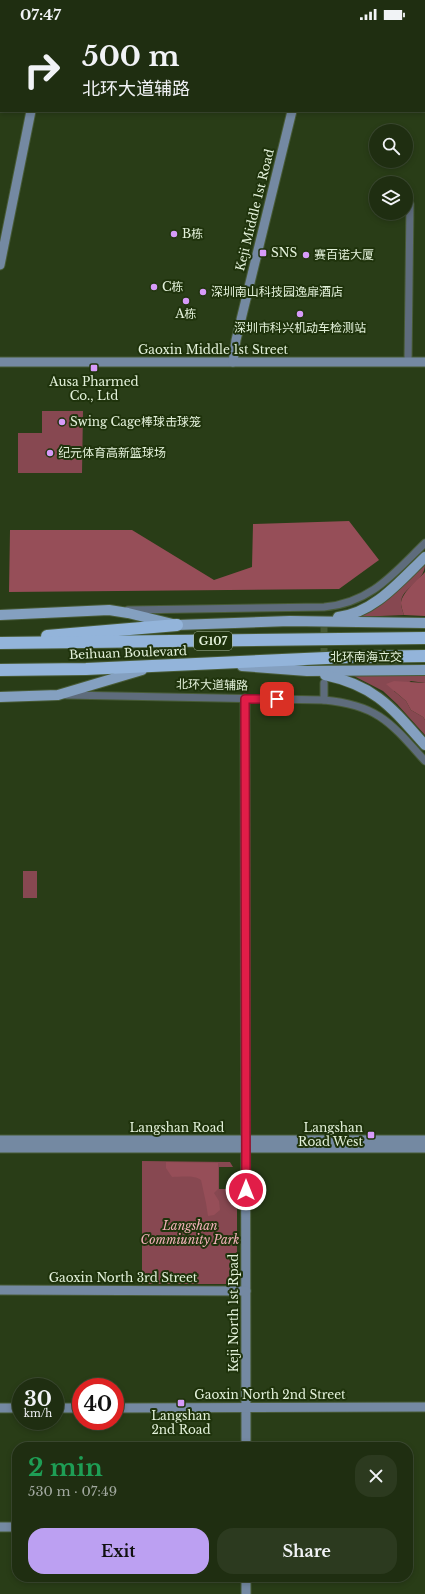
<!DOCTYPE html>
<html lang="en">
<head>
<meta charset="utf-8">
<style>
	body { margin:0; font-family:"Libre Baskerville","Noto Sans SC",serif; background:#2c3a1f; color:#f1f3f6; height:100vh; display:flex; flex-direction:column; font-size:15px; white-space:nowrap }
	* { box-sizing:border-box; margin:0 }
	p { font-size:13px; color:#a1a89f }
	.icon { flex:none; width:22px; height:22px; fill:none; stroke:currentColor; stroke-width:2; stroke-linecap:round; stroke-linejoin:round }
	.map { position:relative; flex:1; overflow:hidden }
	.details { position:absolute; left:12px; top:1414px; width:401px; height:140px; display:flex; flex-direction:column; background:#1f2e11; border-radius:16px; box-shadow:0 2px 6px #0003,0 0 0 1px #3c4a31 }
	.details>* { flex:none }
	.hud { position:absolute; left:0px; top:0px; width:425px; height:84px; box-shadow:0 2px 6px #0003,0 0 0 1px #3c4a31; background:#1f2e11; color:#f1f3f6; overflow:hidden }
	.tools { position:absolute; left:369px; top:96px; display:grid; gap:8px }
	.tools a { display:grid; place-items:center; width:44px; height:44px; border-radius:50%; background:#1f2e11; box-shadow:0 2px 6px #0003,0 0 0 1px #3c4a31; font-size:20px }
	.speed { position:absolute; left:12px; top:1350px; display:flex; gap:8px; font-size:20px; font-weight:700; text-align:center }
	.speed>* { display:grid; place-content:center; width:52px; height:52px; border-radius:50%; background:#1f2e11; box-shadow:0 2px 6px #0003,0 0 0 1px #3c4a31; line-height:1 }
	.speed small { font-size:10px; font-weight:400 }
	.speed .limit { border:6px solid #d22; background:#fff; color:#111 }
	.pin { position:absolute; display:grid; place-items:center; width:34px; height:34px; color:#fff; margin:-17px; border-radius:8px; box-shadow:0 2px 6px #0006 }
	.me { position:absolute; width:44px; margin:-22px; rotate:0deg; stroke-linejoin:round; filter:drop-shadow(0 0 3px #0008) }
	.turn { display:flex; align-items:center; gap:14px; height:84px; padding:0 16px; font-size:18px }
	.turn .icon { width:52px; height:52px; stroke-width:2.5 }
	.turn b { display:block; font-size:28px; line-height:34px }
	.round { display:grid; place-items:center; flex:none; width:42px; height:42px; border-radius:16px; background:#2c3a1f }
	.headline { display:flex; align-items:center; justify-content:space-between; height:68px; padding:0 16px }
	h1 { font-size:24px; font-weight:700; line-height:30px; color:#1e9e55 }
	.button { display:flex; gap:8px; margin-top:auto; padding:8px 16px }
	.button a { flex:1; height:46px; border-radius:16px; background:#bca0f2; color:#111; font-size:16px; font-weight:700; line-height:46px; text-align:center }
	.button a+a { background:#2c3a1f; color:#f1f3f6 }
	.status { display:flex; justify-content:space-between; align-items:center; height:28px; padding:0 20px; background:#1f2e11; direction:ltr }
	.status svg { height:11px; fill:currentColor }
	.map>svg:first-child { display:block }
	.green { fill:#874851 }
	.forest { fill:#964e58 }
	.lines { fill:none; stroke-linecap:round; stroke-linejoin:round }
	.street-tunnel { stroke:#455834; stroke-width:7; stroke-dasharray:7 3.5; stroke-linecap:butt }
	.street-casing { stroke:#475a36; stroke-width:9 }
	.secondary-casing { stroke:#475a36; stroke-width:11 }
	.primary-casing { stroke:#475a36; stroke-width:12 }
	.highway-casing { stroke:#475a36; stroke-width:14 }
	.street { stroke:#5e6c7c; stroke-width:7 }
	.secondary { stroke:#7489a2; stroke-width:9 }
	.primary { stroke:#84a0c0; stroke-width:10 }
	.highway { stroke:#93b4da; stroke-width:12 }
	.route-casing { stroke:#92132f; stroke-width:10 }
	.route { stroke:#e11d48; stroke-width:7 }
	.poi-dot { fill:#d79bf9; stroke:#1f330c; stroke-width:1.5 }
	.labels { text-anchor:middle; stroke-width:4; stroke-linejoin:round; paint-order:stroke }
	.shield { fill:#1f330c; stroke:#a8b89c; stroke-width:1 }
	.shield-label { font-size:11px; font-weight:bold; fill:#e3f1da }
	.street-label { font-size:12px; fill:#e3f1da; stroke:#1f330c }
	.poi-label { font-size:12px; fill:#e3f1da; stroke:#1f330c; text-anchor:start }
	.park-label { font-size:12px; font-style:italic; fill:#f2b1b8; stroke:#1f330c }
</style>
</head>
<body>
<div class="status"><b>07:47</b><svg viewBox="0 0 49 12"><path d="M0 12V9h3v3zM5 12V6h3v6zM10 12V3h3v9zM15 12V0h3v12zM26 1h20v11H26zM47 4h2v5h-2z"/></svg></div>
<div class="map">
<svg width="425" height="1566" viewBox="0 0 425 1566">
	<rect width="100%" height="100%" fill="#293d17"/>
	<!-- green -->
	<g class="green">
		<polygon points="42,383 83,383 82,445 18,445 18,405 42,405"/>
		<path d="M425 536C425 555 401 559 401 575 401 579 403 584 404 587L357 589C384 576 404 556 425 536Z"/>
		<polygon points="350,646 425,646 425,655 411,653 394,663 406,673 411,682 423,689 425,692 425,707 397,676 383,663"/>
		<rect x="23" y="843" width="14" height="27"/>
		<polygon points="142,1133 227,1134 230,1134 233,1139 219,1139 219,1161 237,1161 237,1249 228,1256 142,1256"/>
	</g>
	<!-- forest -->
	<g class="forest">
		<polygon points="349,493 379,532 339,561 9,564 10,502 132,502 214,552 252,539 253,496"/>
		<path d="M425 544V588L404 587C403 584 401 578 401 575 402 564 418 552 425 544Z"/>
		<polygon points="394,653 425,655 425,692 423,689 411,682 406,673 386,656"/>
		<path d="M166 1134 218 1135V1161L214 1165 219 1173 220 1182 214 1187 208 1188 206 1175 201 1152C194 1147 181 1149 172 1149L166 1140Z"/>
	</g>
	<g class="lines">
		<!-- street-tunnel -->
		<polyline class="street-tunnel" points="324,648 324,586"/>
		<defs>
			<g id="street">
				<polyline points="408,334 410,176"/>
				<path d="M128 582 324 579C371 575 394 545 425 515"/>
				<path d="M66 667 324 672C378 677 391 695 425 733"/>
				<polyline points="324,672 324,655"/>
			</g>
			<g id="secondary">
				<polyline points="40,0 41,1"/>
				<polyline points="53,1 54,0"/>
				<polyline points="316,1 316,0"/>
				<polyline points="0,237 31,83"/>
				<polyline points="0,334 425,334"/>
				<polyline points="233,334 236,312 292,83"/>
				<polyline points="245,671 246,1419"/>
				<polyline points="0,1112 425,1112"/>
				<polyline points="0,1120 425,1120"/>
				<polyline points="0,1262 246,1263"/>
				<polyline points="0,1380 21,1380"/>
				<polyline points="55,1380 81,1380"/>
				<polyline points="115,1380 425,1379"/>
				<polyline points="0,1499 17,1499"/>
				<polyline points="246,1566 246,1549"/>
			</g>
			<g id="primary">
				<polyline points="0,587 109,582 128,585 177,597 290,593 425,595"/>
				<path d="M338 589C374 585 400 553 425 529"/>
				<polyline points="242,638 307,643 425,642"/>
				<path d="M325 647C376 658 392 680 425 717"/>
				<polyline points="0,669 58,667 142,642"/>
			</g>
			<g id="highway">
				<polyline points="47,608 177,597"/>
				<polyline points="0,615 425,610"/>
				<polyline points="0,642 86,641 349,629 425,628"/>
			</g>
		</defs>
		<!-- street casing -->
		<use href="#street" class="street-casing"/>
		<!-- secondary casing -->
		<use href="#secondary" class="secondary-casing"/>
		<!-- primary casing -->
		<use href="#primary" class="primary-casing"/>
		<!-- highway casing -->
		<use href="#highway" class="highway-casing"/>
		<!-- street -->
		<use href="#street" class="street"/>
		<!-- secondary -->
		<use href="#secondary" class="secondary"/>
		<!-- primary -->
		<use href="#primary" class="primary"/>
		<!-- highway -->
		<use href="#highway" class="highway"/>
	</g>
	<g class="lines">
		<defs>
			<polyline id="route" points="246,1162 245,671 277,671"/>
		</defs>
		<!-- route casing -->
		<use href="#route" class="route-casing"/>
		<!-- route -->
		<use href="#route" class="route"/>
	</g>
	<!-- markers -->
	<g class="poi-dot">
		<circle cx="174" cy="206" r="4"/>
		<rect x="259" y="221" width="8" height="8" rx="2"/>
		<circle cx="306" cy="227" r="4"/>
		<circle cx="154" cy="259" r="4"/>
		<circle cx="203" cy="264" r="4"/>
		<circle cx="186" cy="273" r="4"/>
		<circle cx="300" cy="286" r="4"/>
		<rect x="90" y="336" width="8" height="8" rx="2"/>
		<circle cx="62" cy="394" r="4"/>
		<circle cx="50" cy="425" r="4"/>
		<rect x="367" y="1103" width="8" height="8" rx="2"/>
		<rect x="177" y="1371" width="8" height="8" rx="2"/>
	</g>
	<g class="labels">
		<!-- shield labels -->
		<rect class="shield" x="194" y="604" width="38" height="18" rx="3"/>
		<g class="shield-label">
			<text x="213" y="617">G107</text>
		</g>
		<!-- street labels -->
		<g class="street-label">
			<text transform="translate(255 182) rotate(-76)" y="4">Keji Middle 1st Road</text>
			<text x="213" y="326">Gaoxin Middle 1st Street</text>
			<text transform="translate(128 625) rotate(-2)" y="4">Beihuan Boulevard</text>
			<text x="366" y="633">北环南海立交</text>
			<text transform="translate(212 657) rotate(1)" y="4">北环大道辅路</text>
			<text x="177" y="1104">Langshan Road</text>
			<text x="123" y="1254">Gaoxin North 3rd Street</text>
			<text transform="translate(234 1285) rotate(-90)" y="4">Keji North 1st Rpad</text>
			<text x="270" y="1371">Gaoxin North 2nd Street</text>
		</g>
		<!-- poi labels -->
		<g class="poi-label">
			<text x="182" y="210">B栋</text>
			<text x="271" y="229">SNS</text>
			<text x="314" y="231">赛百诺大厦</text>
			<text x="162" y="263">C栋</text>
			<text x="211" y="268">深圳南山科技园逸扉酒店</text>
			<text x="186" y="290" text-anchor="middle">A栋</text>
			<text x="300" y="304" text-anchor="middle">深圳市科兴机动车检测站</text>
			<text x="94" y="358" text-anchor="middle">Ausa Pharmed<tspan x="94" dy="14">Co., Ltd</tspan></text>
			<text x="70" y="398">Swing Cage棒球击球笼</text>
			<text x="58" y="429">纪元体育高新篮球场</text>
			<text x="363" y="1104" text-anchor="end">Langshan<tspan x="363" dy="14">Road West</tspan></text>
			<text x="181" y="1392" text-anchor="middle">Langshan<tspan x="181" dy="14">2nd Road</tspan></text>
		</g>
		<!-- park labels -->
		<g class="park-label">
			<text x="190" y="1202">Langshan<tspan x="190" dy="14">Commiunity Park</tspan></text>
		</g>
	</g>
</svg>
<div class="tools">
<a><svg class="icon" aria-label="search" viewBox="0 0 24 24"><circle cx="10" cy="10" r="6"/><path d="M15 15l6 6"/></svg></a>
<a><svg class="icon" aria-label="layers" viewBox="0 0 24 24"><path d="M12 4l9 5-9 5-9-5zM3 14l9 5 9-5"/></svg></a>
</div>
<div class="speed"><div>30<small>km/h</small></div><div class="limit">40</div></div>
<div class="pin" style="left:277px;top:671px;background:#d93025"><svg class="icon" aria-label="arrive" viewBox="0 0 24 24"><path d="M6 21V4h12l-3 4 3 4H6"/></svg></div>
<svg class="me" style="left:246px;top:1162px" viewBox="-20 -20 40 40"><circle r="17" fill="#e11d48" stroke="#fff" stroke-width="3"/><path d="M0-11L8 9 0 5-8 9z" fill="#fff"/></svg>
<div class="hud">
<div class="turn"><svg class="icon" aria-label="right" viewBox="0 0 24 24"><path d="M7 20v-9h11M14 6l5 5-5 5"/></svg><div><b>500 m</b>北环大道辅路</div></div>
</div>
<section class="details">
<div class="headline"><div><h1>2 min</h1><p>530 m · 07:49</p></div><a class="round"><svg class="icon" aria-label="close" viewBox="0 0 24 24"><path d="M6 6l12 12M18 6L6 18"/></svg></a></div>
<div class="button"><a>Exit</a><a>Share</a></div>
</section>
</div>
</body>
</html>
